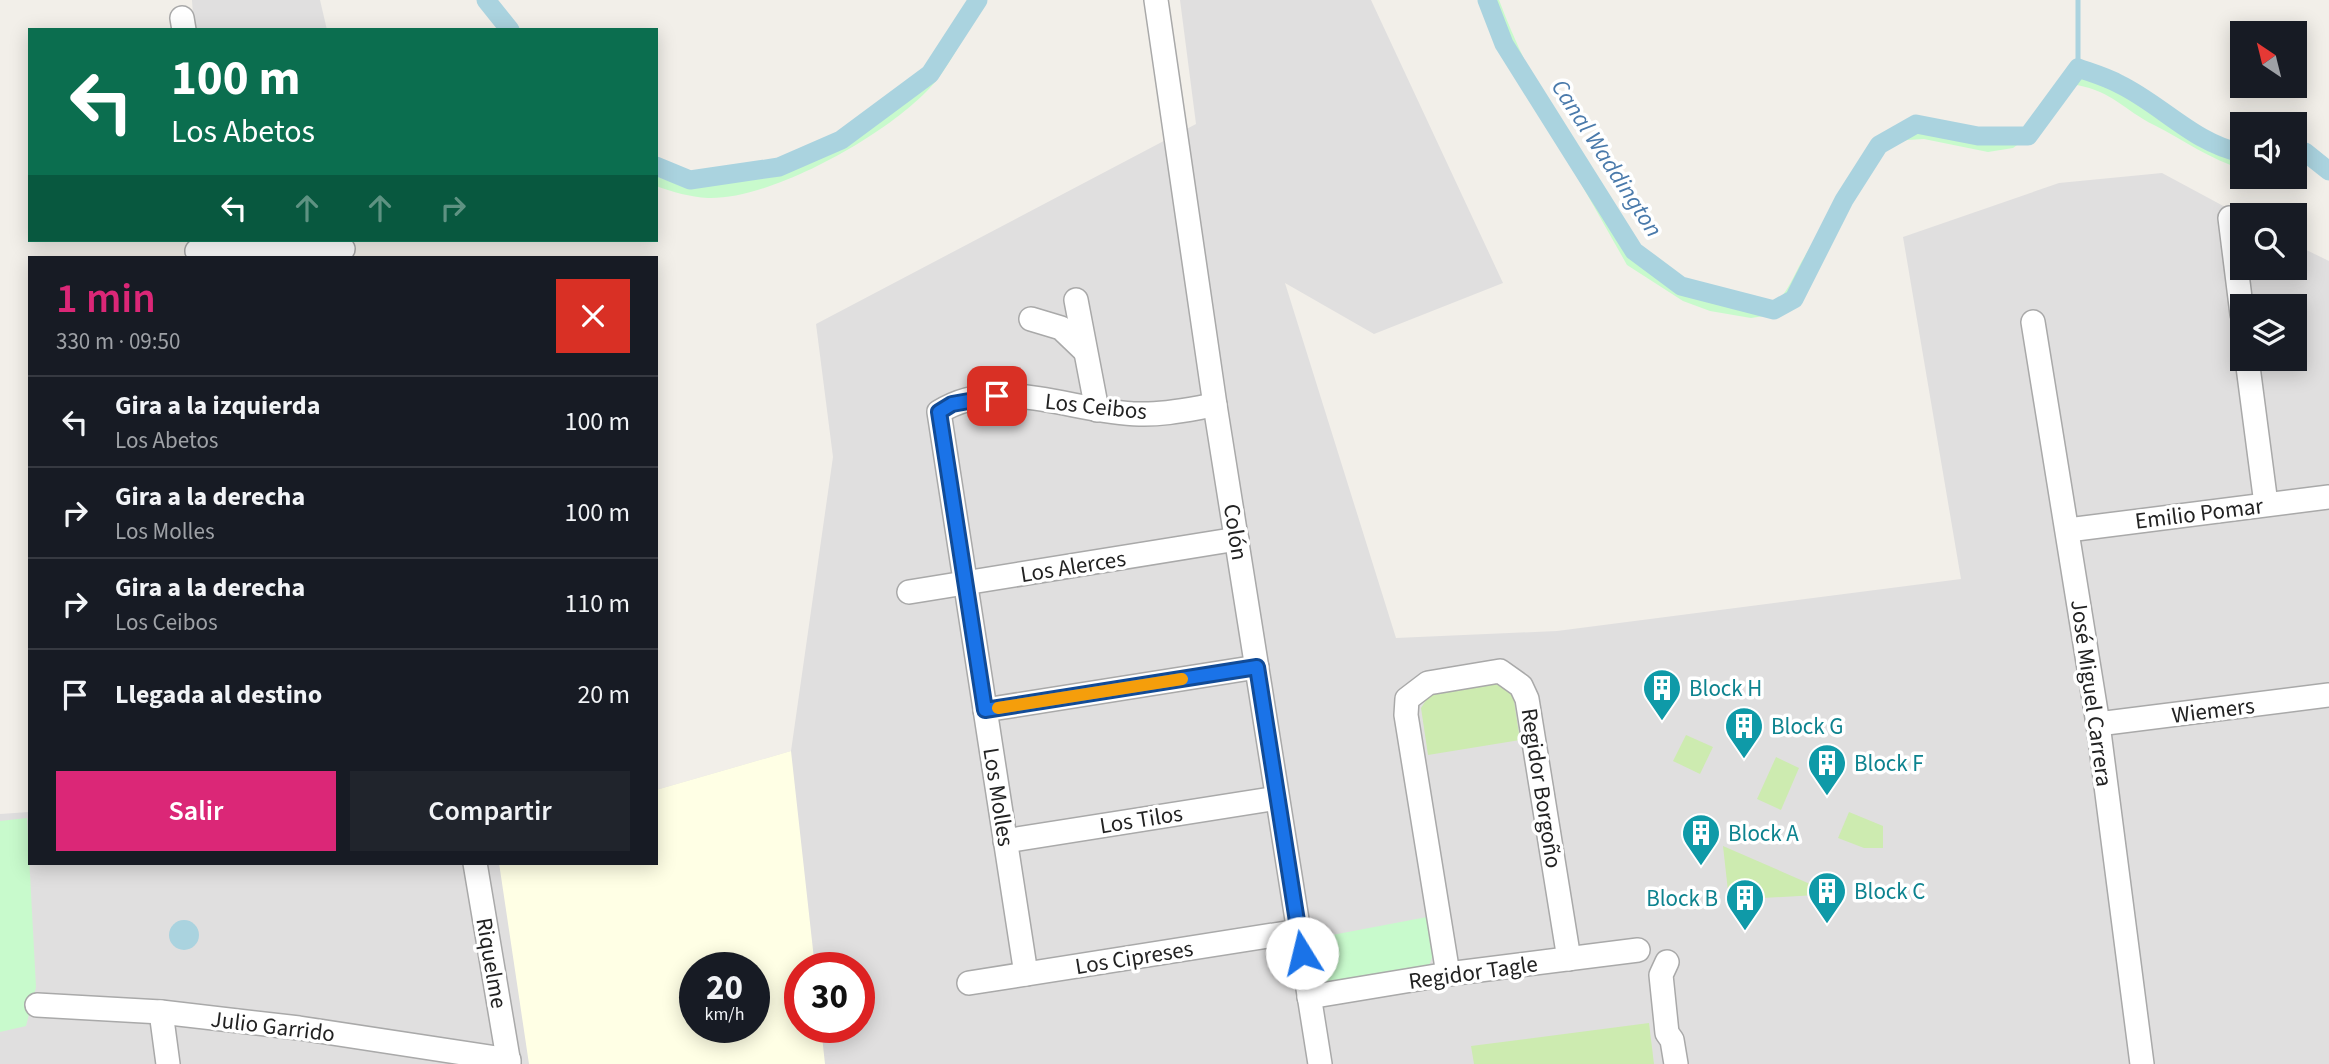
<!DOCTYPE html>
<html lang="es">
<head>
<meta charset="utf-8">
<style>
	body { margin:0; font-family:"Source Sans 3",sans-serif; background:#20242c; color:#f1f3f6; height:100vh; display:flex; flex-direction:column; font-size:26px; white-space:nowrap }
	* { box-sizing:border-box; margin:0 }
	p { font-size:23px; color:#9ea1a6 }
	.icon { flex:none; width:38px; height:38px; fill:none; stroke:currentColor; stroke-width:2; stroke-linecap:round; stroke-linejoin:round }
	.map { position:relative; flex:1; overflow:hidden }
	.sheet { position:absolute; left:28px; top:256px; width:630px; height:609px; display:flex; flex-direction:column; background:#171b24; border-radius:0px; box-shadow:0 4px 18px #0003 }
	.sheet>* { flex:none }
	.hud { position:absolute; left:28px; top:28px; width:630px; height:214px; border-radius:0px; box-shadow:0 4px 18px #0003; background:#0b6e4f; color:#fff; overflow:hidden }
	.needle { width:46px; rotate:325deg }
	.fabs { position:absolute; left:2230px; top:21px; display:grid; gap:14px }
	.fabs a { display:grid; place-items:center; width:77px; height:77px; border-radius:0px; background:#171b24; box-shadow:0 4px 18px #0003; font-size:35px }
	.speed { position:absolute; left:679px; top:952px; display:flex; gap:14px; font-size:35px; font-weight:700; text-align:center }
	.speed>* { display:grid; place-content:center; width:91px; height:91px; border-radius:50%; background:#171b24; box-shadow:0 4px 18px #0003; line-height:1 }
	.speed small { font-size:18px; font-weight:400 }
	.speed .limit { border:10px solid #d22; background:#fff; color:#111 }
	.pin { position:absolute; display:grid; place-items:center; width:60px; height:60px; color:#fff; margin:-30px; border-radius:14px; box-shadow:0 4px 10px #0006 }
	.me { position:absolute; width:77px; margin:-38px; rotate:351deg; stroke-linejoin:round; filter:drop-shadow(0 0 5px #0008) }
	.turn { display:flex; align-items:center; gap:24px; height:147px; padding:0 28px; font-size:32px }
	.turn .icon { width:91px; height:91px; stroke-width:2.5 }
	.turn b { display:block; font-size:49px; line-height:60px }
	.lanes { display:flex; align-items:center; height:66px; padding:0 28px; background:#0003; justify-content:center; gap:35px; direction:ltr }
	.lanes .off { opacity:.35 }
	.round { display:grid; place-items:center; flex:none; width:74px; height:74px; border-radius:0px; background:#20242c }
	.headline { display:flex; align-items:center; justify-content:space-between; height:119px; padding:0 28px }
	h1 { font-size:42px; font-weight:600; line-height:52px; color:#db2777 }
	.action { display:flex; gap:14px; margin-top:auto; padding:14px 28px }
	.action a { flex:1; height:80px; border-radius:0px; background:#db2777; color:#fff; font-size:28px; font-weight:600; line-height:80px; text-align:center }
	.action a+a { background:#20242c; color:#f1f3f6 }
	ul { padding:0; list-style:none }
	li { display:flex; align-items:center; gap:21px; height:91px; padding:0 28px; border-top:2px solid #363941 }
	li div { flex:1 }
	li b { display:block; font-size:26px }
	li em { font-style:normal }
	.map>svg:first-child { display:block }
	.residential { fill:#e0dfdf; fill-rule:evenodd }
	.education { fill:#ffffe5; fill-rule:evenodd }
	.grass { fill:#cdebb0 }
	.park { fill:#c8facc }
	.water { fill:#aad3df }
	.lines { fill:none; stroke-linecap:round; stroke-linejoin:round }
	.stream { stroke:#aad3df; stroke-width:5 }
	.canal { stroke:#aad3df; stroke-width:19 }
	.street-casing { stroke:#a9a9a9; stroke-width:26 }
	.street { stroke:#fff; stroke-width:23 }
	.route-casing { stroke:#114b97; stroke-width:18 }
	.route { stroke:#1a73e8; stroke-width:12 }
	.slow { stroke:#f59e0b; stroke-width:12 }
	.labels { text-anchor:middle; stroke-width:7; stroke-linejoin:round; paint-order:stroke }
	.street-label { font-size:23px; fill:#222; stroke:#fff }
	.culture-label { font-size:23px; fill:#0d838f; stroke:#fff; text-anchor:start }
	.water-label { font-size:24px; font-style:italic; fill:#4a7aab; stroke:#fff }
</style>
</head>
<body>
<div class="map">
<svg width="2329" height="1064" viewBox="0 0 2329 1064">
	<rect width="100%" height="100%" fill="#f2efe9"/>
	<!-- residential -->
	<g class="residential">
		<polygon points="192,0 320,0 327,30 194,30"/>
		<path d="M1180 0H1371L1503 283 1374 334 1285 283 1396 638 1557 631 1961 579 1903 237 2059 183 2162 173 2242 216V268H2294V244L2329 261V1064H0V814L29 812 30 799V863H656V790L791 751 833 457 816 324 1196 124ZM2242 306H2294V359H2242ZM695 968H754V1027H695ZM800 968H859V1027H800Z"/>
	</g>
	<!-- education -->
	<path class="education" d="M791 751 815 968H800V1027H821L825 1064H529L499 863H656V790ZM695 968H754V1027H695Z"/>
	<!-- grass -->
	<g class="grass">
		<polygon points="1500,683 1513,694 1520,740 1428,755 1421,708 1430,694"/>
		<polygon points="1686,735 1713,747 1700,774 1673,761"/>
		<polygon points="1776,757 1799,768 1781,810 1757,799"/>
		<polygon points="1849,812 1883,826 1883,848 1864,848 1838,838"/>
		<polygon points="1723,846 1833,894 1729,900"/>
		<polygon points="1649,1023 1654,1064 1474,1064 1471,1046"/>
	</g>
	<!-- park -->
	<g class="park">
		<path d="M976 0H987C968 25 956 56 936 81 895 131 773 200 708 198 690 197 673 192 656 186V176C724 209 866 137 916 89 941 64 956 28 976 0Z"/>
		<path d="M1489 0H1499C1532 89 1585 168 1629 251 1648 275 1678 287 1706 298 1723 305 1749 315 1768 307 1785 300 1793 277 1802 261 1819 233 1863 155 1887 139 1925 114 1966 150 2006 140 2037 132 2047 87 2078 73 2137 90 2183 142 2242 159V169C2211 160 2182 139 2154 125 2124 110 2113 92 2077 85L2069 89 2032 134 2013 148 1988 152 1924 139 1907 140 1892 146 1880 157 1849 202 1783 307 1771 315 1751 318 1710 311 1683 301 1627 265 1527 88Z"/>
		<polygon points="27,818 36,987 26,1026 0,1032 0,821"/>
		<polygon points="1427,917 1434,953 1428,968 1318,984 1311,939"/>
	</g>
	<!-- water -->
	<circle class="water" cx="184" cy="935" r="15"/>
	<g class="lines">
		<!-- stream -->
		<polyline class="stream" points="2078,0 2078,68"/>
		<!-- canal -->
		<g class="canal">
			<polyline points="486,0 510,30"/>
			<path d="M1487 0 1504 44 1634 251 1681 286 1774 310 1794 299 1844 200 1879 145 1916 124 1978 136H2028L2078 68C2092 73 2106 77 2119 84 2161 104 2195 144 2242 153"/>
			<polyline points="2294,154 2305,152 2329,171"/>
			<polyline points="656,166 690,180 779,167 841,140 930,74 978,0"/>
		</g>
		<defs>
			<g id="street">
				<polyline points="1156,0 1215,405 1320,1064"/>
				<polyline points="182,18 184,30"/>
				<polyline points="2230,218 2242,314"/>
				<polyline points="197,251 343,249"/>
				<polyline points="1076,300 1097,410"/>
				<polyline points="1031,319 1061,328 1085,351"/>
				<polyline points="2033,322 2098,724 2142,1064"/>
				<polyline points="2247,359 2266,504"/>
				<polyline points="2068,530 2329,497"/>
				<polyline points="909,592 1237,539"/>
				<polyline points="985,710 1257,667"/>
				<polyline points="2098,724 2329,695"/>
				<polyline points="1005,841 1277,798"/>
				<polyline points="475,863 509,1064"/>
				<polyline points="1667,962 1661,975 1667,1033 1672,1040 1676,1064"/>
				<path d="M1026 974 939 412C998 374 1075 413 1139 414 1164 415 1190 409 1215 405"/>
				<polyline points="1448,974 1406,715 1407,699 1428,683 1500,671 1521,686 1527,699 1569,959"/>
				<polyline points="969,983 1299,931"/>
				<polyline points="1309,997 1448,974 1638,950"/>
				<polyline points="37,1005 161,1012 299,1028 509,1060"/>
				<polyline points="161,1012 168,1064"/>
			</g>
		</defs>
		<!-- street casing -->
		<use href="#street" class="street-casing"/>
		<!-- street -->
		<use href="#street" class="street"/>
	</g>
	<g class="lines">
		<defs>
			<polyline id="route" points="997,396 952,404 939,412 985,710 1257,667 1302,953"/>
		</defs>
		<!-- route casing -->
		<use href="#route" class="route-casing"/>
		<!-- route -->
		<use href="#route" class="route"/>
		<!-- slow -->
		<polyline class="slow" points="998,708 1182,679"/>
	</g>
	<!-- icons -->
	<defs>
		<symbol id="building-pin" viewBox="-11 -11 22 30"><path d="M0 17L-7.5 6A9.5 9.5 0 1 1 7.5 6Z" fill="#0f9aa8" stroke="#fff"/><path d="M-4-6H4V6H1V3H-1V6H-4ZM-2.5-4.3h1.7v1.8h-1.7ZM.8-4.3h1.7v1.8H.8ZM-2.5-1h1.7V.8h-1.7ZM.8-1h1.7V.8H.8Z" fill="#fff"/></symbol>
	</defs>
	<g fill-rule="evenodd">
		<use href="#building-pin" x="1640" y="666" width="44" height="60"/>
		<use href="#building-pin" x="1722" y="704" width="44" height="60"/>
		<use href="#building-pin" x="1805" y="741" width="44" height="60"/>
		<use href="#building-pin" x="1679" y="811" width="44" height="60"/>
		<use href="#building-pin" x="1805" y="869" width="44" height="60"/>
		<use href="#building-pin" x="1723" y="876" width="44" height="60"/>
	</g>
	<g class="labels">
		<!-- street labels -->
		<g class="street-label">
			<text transform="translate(1096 406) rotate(6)" y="8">Los Ceibos</text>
			<text transform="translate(2199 513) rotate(-7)" y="8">Emilio Pomar</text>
			<text transform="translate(1236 532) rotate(81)" y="8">Colón</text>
			<text transform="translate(1073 566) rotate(-9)" y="8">Los Alerces</text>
			<text transform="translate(2092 693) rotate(82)" y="8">José Miguel Carrera</text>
			<text transform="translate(2213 710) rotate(-7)" y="8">Wiemers</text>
			<text transform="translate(1542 788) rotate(81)" y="8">Regidor Borgoño</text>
			<text transform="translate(999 797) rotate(81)" y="8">Los Molles</text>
			<text transform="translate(1141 819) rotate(-9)" y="8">Los Tilos</text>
			<text transform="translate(1134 957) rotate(-9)" y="8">Los Cipreses</text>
			<text transform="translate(492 963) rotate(80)" y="8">Riquelme</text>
			<text transform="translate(1473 972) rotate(-8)" y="8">Regidor Tagle</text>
			<text transform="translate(273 1026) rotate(7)" y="8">Julio Garrido</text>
		</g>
		<!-- culture labels -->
		<g class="culture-label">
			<text x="1689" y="696">Block H</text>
			<text x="1771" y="734">Block G</text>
			<text x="1854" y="771">Block F</text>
			<text x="1728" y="841">Block A</text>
			<text x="1854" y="899">Block C</text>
			<text x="1718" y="906" text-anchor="end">Block B</text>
		</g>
		<!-- water labels -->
		<g class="water-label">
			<text transform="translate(1607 158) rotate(57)" y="8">Canal Waddington</text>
		</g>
	</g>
</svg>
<div class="fabs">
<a><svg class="needle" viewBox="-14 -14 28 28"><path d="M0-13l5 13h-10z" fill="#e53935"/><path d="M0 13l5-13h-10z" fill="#9ea1a6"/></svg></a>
<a><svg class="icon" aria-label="sound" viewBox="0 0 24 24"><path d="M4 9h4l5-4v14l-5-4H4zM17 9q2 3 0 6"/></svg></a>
<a><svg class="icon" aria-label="search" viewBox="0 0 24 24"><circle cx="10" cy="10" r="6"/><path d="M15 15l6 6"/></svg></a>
<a><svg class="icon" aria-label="layers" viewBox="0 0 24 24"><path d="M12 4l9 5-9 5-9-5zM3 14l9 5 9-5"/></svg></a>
</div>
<div class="speed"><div>20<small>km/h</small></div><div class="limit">30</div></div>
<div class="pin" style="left:997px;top:396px;background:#d93025"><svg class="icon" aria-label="arrive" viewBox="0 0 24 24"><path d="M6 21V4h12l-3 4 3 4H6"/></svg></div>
<svg class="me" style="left:1302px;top:953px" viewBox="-20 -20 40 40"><circle r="19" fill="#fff"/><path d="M0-13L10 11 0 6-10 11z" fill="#1a73e8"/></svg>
<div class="hud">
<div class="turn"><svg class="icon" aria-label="left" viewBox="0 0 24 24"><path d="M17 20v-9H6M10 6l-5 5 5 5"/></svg><div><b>100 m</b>Los Abetos</div></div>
<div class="lanes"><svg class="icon" aria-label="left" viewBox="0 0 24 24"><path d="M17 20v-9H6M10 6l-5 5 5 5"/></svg><svg class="icon off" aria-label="ahead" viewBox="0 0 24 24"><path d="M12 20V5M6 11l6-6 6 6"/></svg><svg class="icon off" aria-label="ahead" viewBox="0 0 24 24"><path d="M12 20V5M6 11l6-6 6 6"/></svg><svg class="icon off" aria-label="right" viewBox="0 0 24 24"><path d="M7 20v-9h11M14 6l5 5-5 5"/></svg></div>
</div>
<section class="sheet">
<div class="headline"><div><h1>1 min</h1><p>330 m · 09:50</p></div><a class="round" style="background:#d93025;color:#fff"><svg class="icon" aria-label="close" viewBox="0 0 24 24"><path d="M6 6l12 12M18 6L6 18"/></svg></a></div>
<ul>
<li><svg class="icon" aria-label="left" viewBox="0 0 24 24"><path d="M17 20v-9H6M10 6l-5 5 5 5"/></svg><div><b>Gira a la izquierda</b><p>Los Abetos</p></div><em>100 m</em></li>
<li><svg class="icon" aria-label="right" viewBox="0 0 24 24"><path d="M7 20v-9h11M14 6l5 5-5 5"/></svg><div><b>Gira a la derecha</b><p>Los Molles</p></div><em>100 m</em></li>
<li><svg class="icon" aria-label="right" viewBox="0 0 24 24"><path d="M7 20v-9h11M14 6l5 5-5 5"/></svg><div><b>Gira a la derecha</b><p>Los Ceibos</p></div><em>110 m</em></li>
<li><svg class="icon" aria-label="arrive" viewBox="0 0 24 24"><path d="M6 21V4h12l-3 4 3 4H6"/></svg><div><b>Llegada al destino</b></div><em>20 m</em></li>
</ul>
<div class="action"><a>Salir</a><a>Compartir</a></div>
</section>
</div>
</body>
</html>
